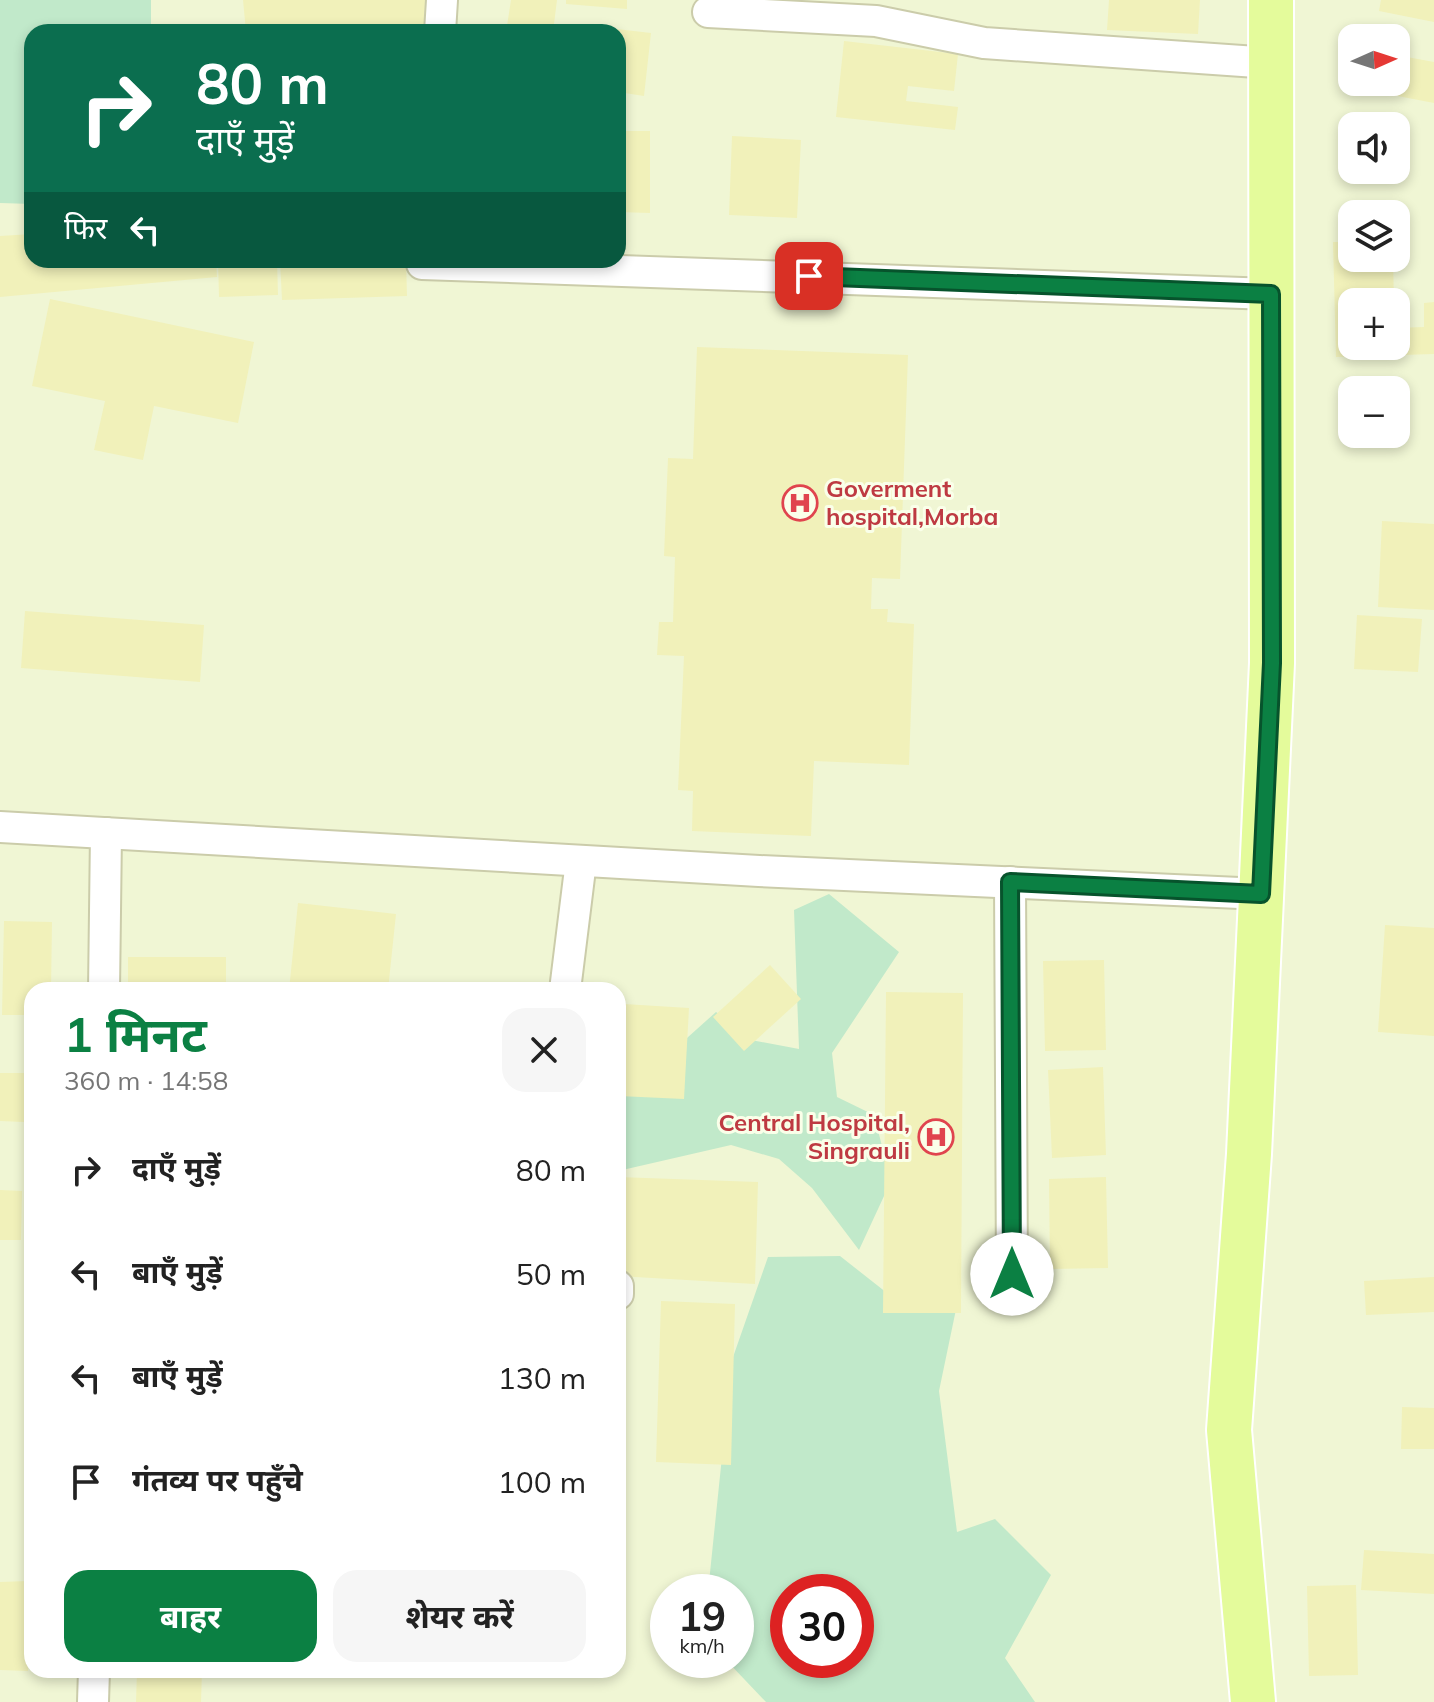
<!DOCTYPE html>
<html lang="hi">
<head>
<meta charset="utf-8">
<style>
	body { margin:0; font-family:Mulish,"Noto Sans Devanagari",sans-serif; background:#f6f6f6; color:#222; height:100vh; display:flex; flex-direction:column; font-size:30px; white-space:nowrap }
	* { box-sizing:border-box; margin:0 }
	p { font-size:26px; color:#767676 }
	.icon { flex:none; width:44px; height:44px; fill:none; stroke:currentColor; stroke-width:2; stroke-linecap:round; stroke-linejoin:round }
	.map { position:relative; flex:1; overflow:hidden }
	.drawer { position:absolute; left:24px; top:982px; width:602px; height:696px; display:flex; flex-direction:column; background:#fff; border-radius:24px; box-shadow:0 4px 12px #0003 }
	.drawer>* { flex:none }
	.top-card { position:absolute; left:24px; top:24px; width:602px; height:244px; border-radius:24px; box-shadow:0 4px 12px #0003; background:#0b6e4f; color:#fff; overflow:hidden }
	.needle { width:52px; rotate:87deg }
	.controls { position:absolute; left:1338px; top:24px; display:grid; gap:16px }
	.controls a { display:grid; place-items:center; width:72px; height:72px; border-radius:16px; background:#fff; box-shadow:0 4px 12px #0003; font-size:40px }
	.speed { position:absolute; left:650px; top:1574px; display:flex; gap:16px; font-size:40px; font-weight:700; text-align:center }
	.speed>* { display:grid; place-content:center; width:104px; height:104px; border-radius:50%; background:#fff; box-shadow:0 4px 12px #0003; line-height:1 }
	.speed small { font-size:20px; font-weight:400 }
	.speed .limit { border:12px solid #d22; background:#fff; color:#111 }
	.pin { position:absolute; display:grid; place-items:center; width:68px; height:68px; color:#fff; margin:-34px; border-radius:16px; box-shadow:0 4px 12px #0006 }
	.me { position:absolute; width:88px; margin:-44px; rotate:0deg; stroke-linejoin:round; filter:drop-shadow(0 0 6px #0008) }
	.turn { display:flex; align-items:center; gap:28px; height:168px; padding:0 40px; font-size:36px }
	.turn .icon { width:104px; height:104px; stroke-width:2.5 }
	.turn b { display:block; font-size:56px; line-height:68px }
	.then { display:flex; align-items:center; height:76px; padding:0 40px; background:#0003; gap:16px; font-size:30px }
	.round { display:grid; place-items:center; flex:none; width:84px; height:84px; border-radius:24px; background:#f6f6f6 }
	.overview { display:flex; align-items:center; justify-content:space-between; height:136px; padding:0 40px }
	h1 { font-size:48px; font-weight:700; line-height:60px; color:#0b8043 }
	.primary-button { display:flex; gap:16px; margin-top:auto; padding:16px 40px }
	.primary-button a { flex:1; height:92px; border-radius:24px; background:#0b8043; color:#fff; font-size:32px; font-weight:700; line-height:92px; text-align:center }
	.primary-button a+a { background:#f6f6f6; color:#222 }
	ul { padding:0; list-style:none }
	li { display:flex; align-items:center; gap:24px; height:104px; padding:0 40px }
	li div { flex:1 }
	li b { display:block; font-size:30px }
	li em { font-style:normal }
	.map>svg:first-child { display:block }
	.residential { fill:#f0f6d4; fill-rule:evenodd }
	.green { fill:#c1e9ca; fill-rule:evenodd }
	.building { fill:#f1f1ba }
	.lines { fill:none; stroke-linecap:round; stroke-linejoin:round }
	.minor-casing { stroke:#cbccaa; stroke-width:34 }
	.primary-casing { stroke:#fff; stroke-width:48 }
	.minor { stroke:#fff; stroke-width:30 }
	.primary { stroke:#e4fb9b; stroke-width:44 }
	.route-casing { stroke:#07532c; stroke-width:20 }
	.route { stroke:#0b8043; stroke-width:14 }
	.labels { text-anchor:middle; stroke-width:6; stroke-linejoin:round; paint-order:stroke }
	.health-label { font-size:24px; font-weight:bold; fill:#be3a42; stroke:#faffe9; text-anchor:start }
</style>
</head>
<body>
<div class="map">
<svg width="1434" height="1702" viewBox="0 0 1434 1702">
	<rect width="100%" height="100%" fill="#f7fce3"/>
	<!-- residential -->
	<path class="residential" d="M0 0H1434V1702H0ZM32 32H618V260H32ZM1352 38H1396V82H1352ZM1352 126H1396V170H1352ZM1352 214H1396V258H1352ZM1352 302H1396V346H1352ZM1352 390H1396V434H1352ZM32 990H618V1670H32ZM668 1592H736V1660H668ZM788 1592H856V1660H788Z"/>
	<!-- green -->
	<g class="green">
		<polygon points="0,0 151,0 151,32 32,32 32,204 0,203"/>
		<polygon points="829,894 899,952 832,1053 837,1097 874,1115 891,1181 859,1250 812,1188 779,1159 731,1145 618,1171 618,1057 661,1017 668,1055 716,1012 751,1040 799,1049 794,910"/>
		<path d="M840 1256 887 1293 959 1295 939 1391 957 1532 995 1519 1051 1575 1005 1658 1035 1702H766L726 1660H736V1592H708L732 1360 768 1257ZM788 1592H856V1660H788Z"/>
	</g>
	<!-- building -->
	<g class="building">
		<polygon points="243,0 428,0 430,32 246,32"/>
		<polygon points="511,0 557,0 553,32 506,32"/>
		<polygon points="566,0 627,0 627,9 566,4"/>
		<polygon points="1109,0 1200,0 1198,34 1107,30"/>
		<polygon points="1381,0 1434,0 1434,22 1379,11"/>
		<polygon points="608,28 651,33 644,96 618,92 618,32 608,32"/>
		<polygon points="844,41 958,54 954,91 908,86 906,101 958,107 955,130 836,117"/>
		<polygon points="1396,55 1434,62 1434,103 1382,93 1384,82 1396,82"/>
		<polygon points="618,131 650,131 650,213 618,212"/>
		<polygon points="732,136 801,140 797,218 729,215"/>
		<polygon points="32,234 32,260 216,260 217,277 0,297 0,236"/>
		<polygon points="1333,242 1352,242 1352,258 1393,258 1394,302 1352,302 1352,346 1396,346 1396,328 1424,327 1424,303 1434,302 1434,354 1336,357"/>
		<polygon points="218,260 277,260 278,295 219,297"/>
		<polygon points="280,260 406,260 407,296 282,300"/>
		<polygon points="50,299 254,342 238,423 154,406 143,460 94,450 105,401 32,386"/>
		<polygon points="697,347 908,355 900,579 872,578 871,609 888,609 887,622 914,624 909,765 814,761 811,836 692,831 693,791 678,790 684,656 657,655 659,622 673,622 675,557 664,556 668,458 693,459"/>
		<polygon points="1382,521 1434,524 1434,610 1378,607"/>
		<polygon points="25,611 204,625 200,682 21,668"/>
		<polygon points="1357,615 1422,619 1418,672 1354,669"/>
		<polygon points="298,903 396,914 388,990 289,990"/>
		<polygon points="4,921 52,922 51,990 32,990 32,1015 2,1015"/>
		<polygon points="1385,925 1434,928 1434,1036 1378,1032"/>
		<rect x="128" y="957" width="98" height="33"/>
		<polygon points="1104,960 1106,1050 1045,1051 1043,961"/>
		<polygon points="770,965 801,999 744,1051 713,1017"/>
		<polygon points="886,992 963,993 961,1313 883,1313"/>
		<polygon points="624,1004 689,1008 684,1099 619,1096"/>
		<polygon points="1103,1067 1106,1155 1052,1158 1048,1070"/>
		<polygon points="0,1073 24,1073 24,1122 0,1121"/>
		<polygon points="618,1177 758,1182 755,1284 618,1276"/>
		<polygon points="1106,1177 1108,1268 1050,1269 1049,1179"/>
		<polygon points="0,1190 22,1191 21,1240 0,1240"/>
		<polygon points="1434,1277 1434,1312 1366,1315 1364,1281"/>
		<polygon points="661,1301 735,1304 731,1465 656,1462"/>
		<polygon points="1402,1407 1434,1408 1434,1449 1401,1449"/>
		<polygon points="1364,1550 1434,1554 1434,1594 1361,1590"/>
		<polygon points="28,1581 28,1671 0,1670 0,1582"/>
		<polygon points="1356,1585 1358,1675 1309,1676 1307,1586"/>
		<polygon points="137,1670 202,1670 201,1702 136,1702"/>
	</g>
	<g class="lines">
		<defs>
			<g id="minor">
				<polyline points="708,12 876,21 984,43 1271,63"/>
				<polyline points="440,32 442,0"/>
				<polyline points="423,260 422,264 1271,294"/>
				<polyline points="0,827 759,871 1261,894"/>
				<polyline points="1010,882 1012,1274"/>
				<polyline points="104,990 106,833"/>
				<polyline points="565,990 581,861"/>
				<polyline points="618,1286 618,1294"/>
				<polyline points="93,1702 94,1670"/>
			</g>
			<polyline id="primary" points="1253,1702 1229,1430 1249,1154 1272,663 1271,0"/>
		</defs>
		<!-- minor casing -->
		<use href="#minor" class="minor-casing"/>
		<!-- primary casing -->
		<use href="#primary" class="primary-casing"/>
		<!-- minor -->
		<use href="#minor" class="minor"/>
		<!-- primary -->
		<use href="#primary" class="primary"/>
	</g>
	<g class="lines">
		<defs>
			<polyline id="route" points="809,276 1271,294 1272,663 1261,894 1010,882 1012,1274"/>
		</defs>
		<!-- route casing -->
		<use href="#route" class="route-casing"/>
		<!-- route -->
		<use href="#route" class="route"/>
	</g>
	<!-- icons -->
	<defs>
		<symbol id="hospital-ring" viewBox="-11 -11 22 22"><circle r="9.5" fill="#faffe9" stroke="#e0444e" stroke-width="1.5"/><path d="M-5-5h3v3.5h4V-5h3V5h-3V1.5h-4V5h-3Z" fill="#e0444e"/></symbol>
	</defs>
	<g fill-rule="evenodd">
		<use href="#hospital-ring" x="780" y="483" width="40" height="40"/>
		<use href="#hospital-ring" x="916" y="1117" width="40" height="40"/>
	</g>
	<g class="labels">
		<!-- health labels -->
		<g class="health-label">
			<text x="826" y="497">Goverment<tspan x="826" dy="28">hospital,Morba</tspan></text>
			<text x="910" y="1131" text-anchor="end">Central Hospital,<tspan x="910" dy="28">Singrauli</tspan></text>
		</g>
	</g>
</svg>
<div class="controls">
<a><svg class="needle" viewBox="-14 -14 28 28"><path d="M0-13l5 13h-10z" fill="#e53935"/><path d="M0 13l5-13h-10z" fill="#767676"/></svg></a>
<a><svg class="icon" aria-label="sound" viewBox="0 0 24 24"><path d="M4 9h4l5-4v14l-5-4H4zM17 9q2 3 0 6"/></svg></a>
<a><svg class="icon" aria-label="layers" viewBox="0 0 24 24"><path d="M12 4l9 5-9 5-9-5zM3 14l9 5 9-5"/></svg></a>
<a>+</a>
<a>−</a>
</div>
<div class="speed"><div>19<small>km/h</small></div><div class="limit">30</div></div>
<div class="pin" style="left:809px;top:276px;background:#d93025"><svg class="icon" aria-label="arrive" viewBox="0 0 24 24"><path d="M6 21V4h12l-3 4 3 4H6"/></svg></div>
<svg class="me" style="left:1012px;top:1274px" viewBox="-20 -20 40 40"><circle r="19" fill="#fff"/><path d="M0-13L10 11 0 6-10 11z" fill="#0b8043"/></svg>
<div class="top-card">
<div class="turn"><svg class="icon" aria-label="right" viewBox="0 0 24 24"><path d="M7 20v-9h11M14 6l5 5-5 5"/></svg><div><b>80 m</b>दाएँ मुड़ें</div></div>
<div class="then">फिर<svg class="icon" aria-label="left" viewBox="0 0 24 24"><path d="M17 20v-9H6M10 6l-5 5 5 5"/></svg></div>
</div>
<section class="drawer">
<div class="overview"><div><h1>1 मिनट</h1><p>360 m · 14:58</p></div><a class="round"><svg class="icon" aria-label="close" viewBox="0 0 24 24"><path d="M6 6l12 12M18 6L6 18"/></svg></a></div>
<ul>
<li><svg class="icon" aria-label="right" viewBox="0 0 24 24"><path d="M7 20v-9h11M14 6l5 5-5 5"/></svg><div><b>दाएँ मुड़ें</b></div><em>80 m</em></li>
<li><svg class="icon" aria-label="left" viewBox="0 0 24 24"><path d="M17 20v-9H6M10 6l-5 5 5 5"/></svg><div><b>बाएँ मुड़ें</b></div><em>50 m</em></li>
<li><svg class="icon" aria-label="left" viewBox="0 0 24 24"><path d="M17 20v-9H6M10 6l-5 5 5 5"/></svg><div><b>बाएँ मुड़ें</b></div><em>130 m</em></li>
<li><svg class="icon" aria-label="arrive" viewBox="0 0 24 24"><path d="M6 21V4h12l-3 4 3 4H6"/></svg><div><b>गंतव्य पर पहुँचे</b></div><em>100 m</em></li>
</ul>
<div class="primary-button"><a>बाहर</a><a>शेयर करें</a></div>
</section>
</div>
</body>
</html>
